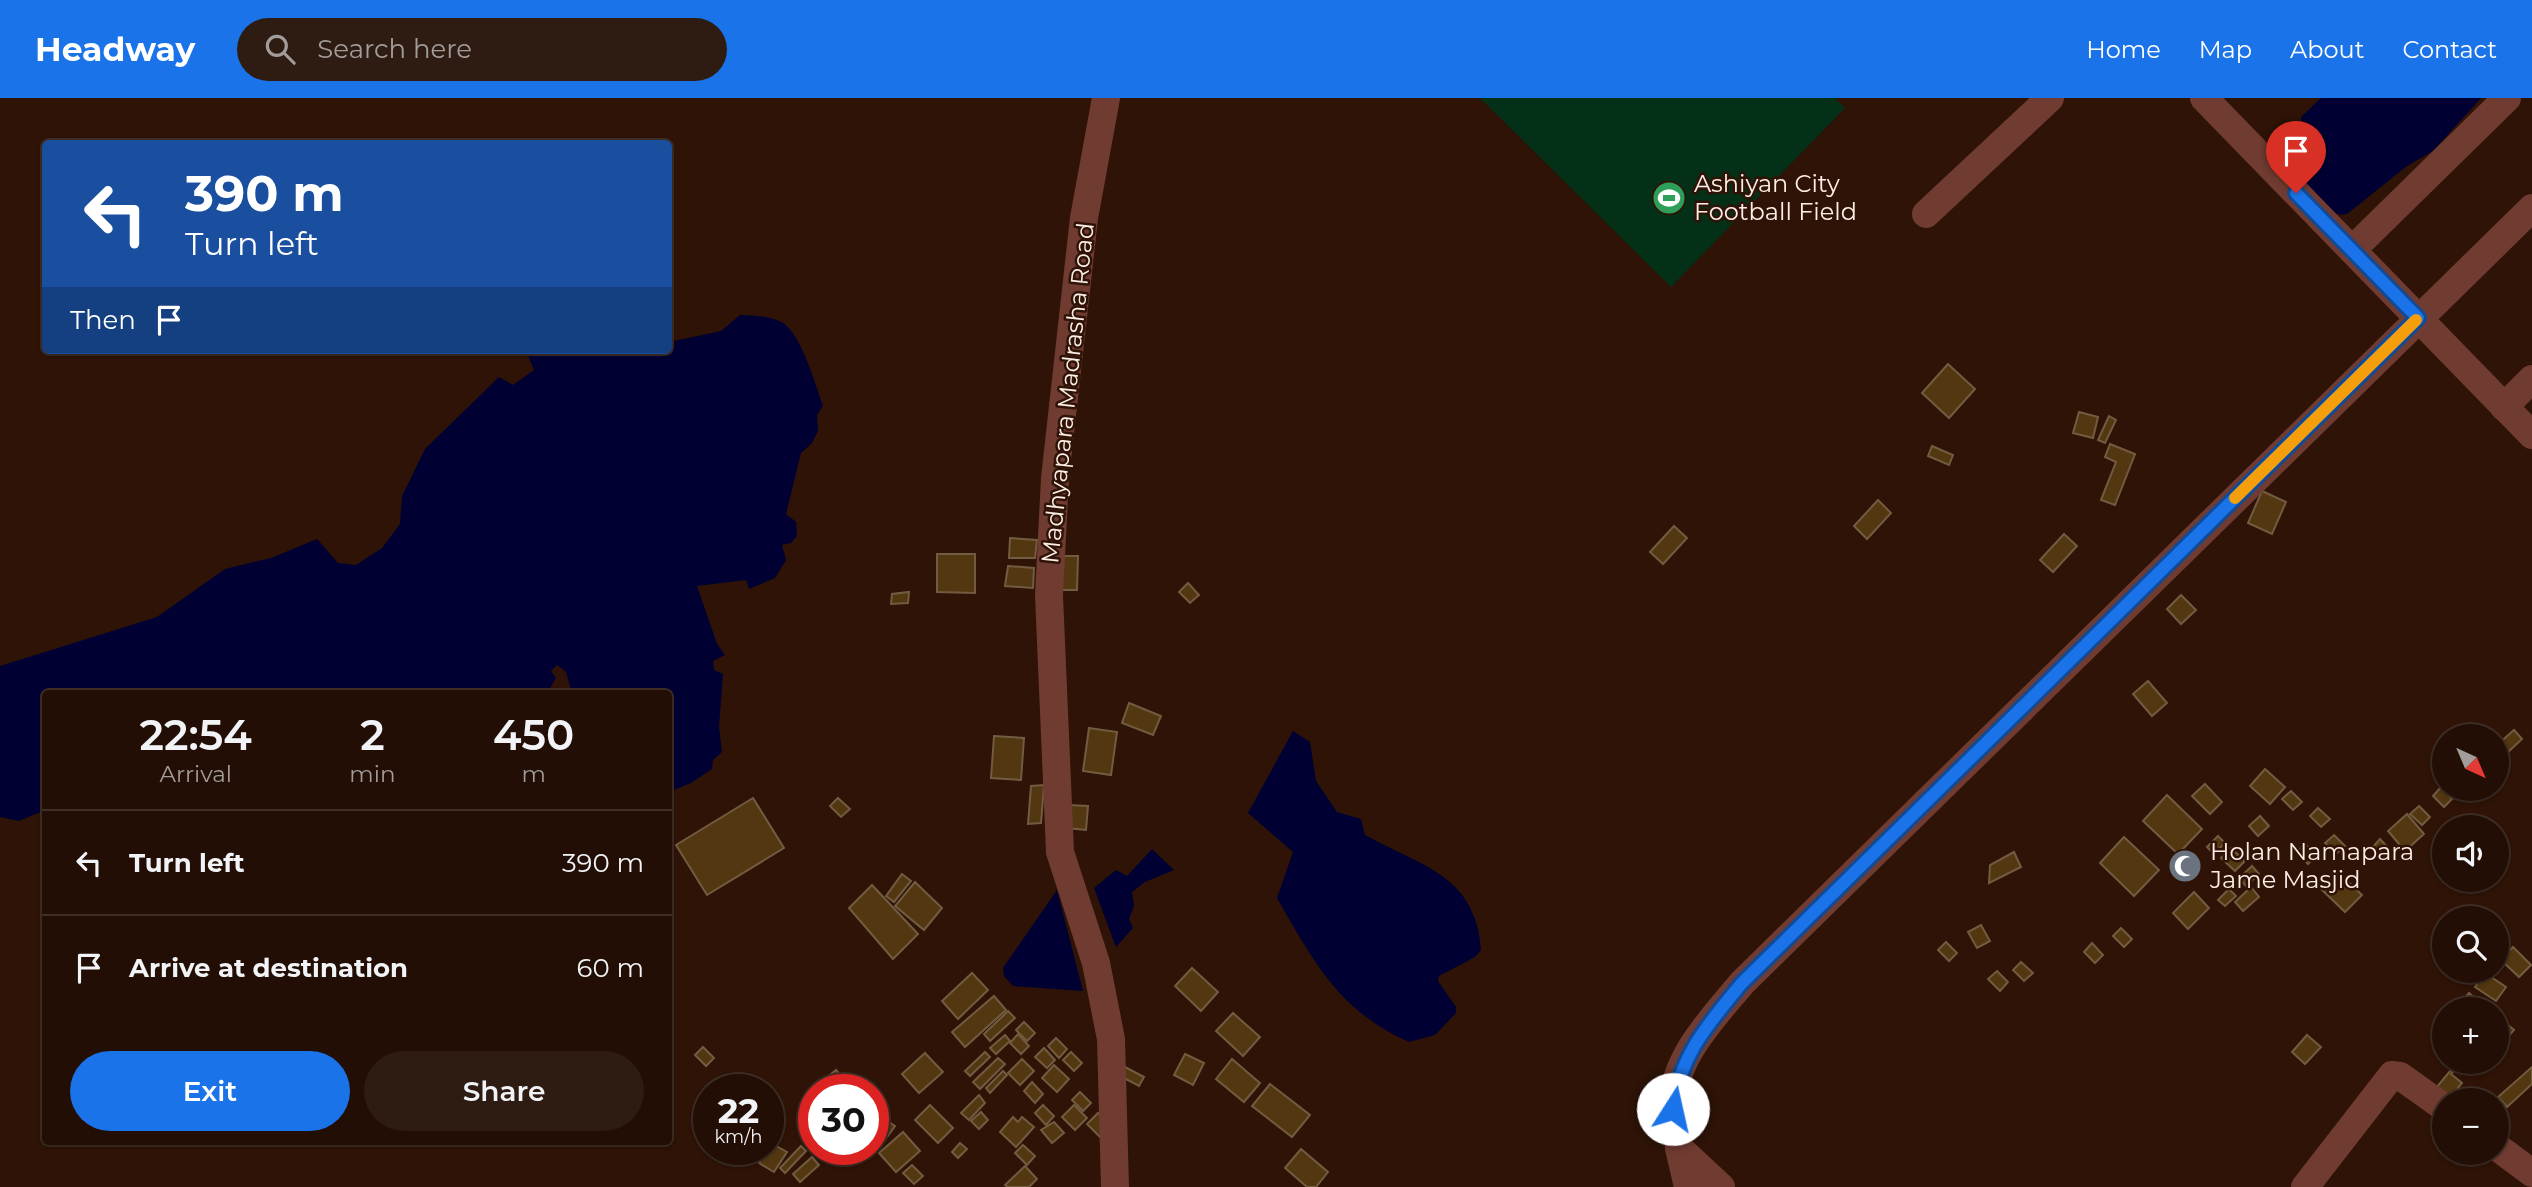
<!DOCTYPE html>
<html lang="en">
<head>
<meta charset="utf-8">
<style>
	body { margin:0; font-family:Montserrat,sans-serif; background:#2e1c13; color:#f1f3f6; height:100vh; display:flex; flex-direction:column; font-size:26px; white-space:nowrap }
	* { box-sizing:border-box; margin:0 }
	p { font-size:23px; color:#a29c9a }
	.icon { flex:none; width:38px; height:38px; fill:none; stroke:currentColor; stroke-width:2; stroke-linecap:round; stroke-linejoin:round }
	.map { position:relative; flex:1; overflow:hidden }
	.drawer { position:absolute; left:42px; top:592px; width:630px; height:455px; display:flex; flex-direction:column; background:#220e04; border-radius:7px; box-shadow:0 2px 5px #0004,0 0 0 2px #3f2e26 }
	.drawer>* { flex:none }
	.hud { position:absolute; left:42px; top:42px; width:630px; height:214px; border-radius:7px; box-shadow:0 2px 5px #0004,0 0 0 2px #3f2e26; background:#1a4fa0; color:#fff; overflow:hidden }
	.needle { width:46px; rotate:136deg }
	.fabs { position:absolute; left:2432px; top:626px; display:grid; gap:14px }
	.fabs a { display:grid; place-items:center; width:77px; height:77px; border-radius:50%; background:#220e04; box-shadow:0 2px 5px #0004,0 0 0 2px #3f2e26; font-size:35px }
	.speed { position:absolute; left:693px; top:976px; display:flex; gap:14px; font-size:35px; font-weight:700; text-align:center }
	.speed>* { display:grid; place-content:center; width:91px; height:91px; border-radius:50%; background:#220e04; box-shadow:0 2px 5px #0004,0 0 0 2px #3f2e26; line-height:1 }
	.speed small { font-size:18px; font-weight:400 }
	.speed .limit { border:10px solid #d22; background:#fff; color:#111 }
	.pin { position:absolute; display:grid; place-items:center; width:60px; height:60px; color:#fff; margin:-72px -30px; border-radius:50% 50% 50% 0; rotate:-45deg; box-shadow:0 0 7px #0007 }
	.pin .icon { rotate:45deg }
	.me { position:absolute; width:77px; margin:-38px; rotate:10deg; stroke-linejoin:round; filter:drop-shadow(0 0 5px #0008) }
	.turn { display:flex; align-items:center; gap:24px; height:147px; padding:0 28px; font-size:32px }
	.turn .icon { width:91px; height:91px; stroke-width:2.5 }
	.turn b { display:block; font-size:49px; line-height:60px }
	.then { display:flex; align-items:center; height:66px; padding:0 28px; background:#0003; gap:14px; font-size:26px }
	.eta { display:flex; justify-content:space-evenly; align-items:center; height:119px; text-align:center }
	.eta b { font-size:42px; font-weight:600; line-height:49px }
	.primary-button { display:flex; gap:14px; margin-top:auto; padding:14px 28px }
	.primary-button a { flex:1; height:80px; border-radius:42px; background:#1a73e8; color:#fff; font-size:28px; font-weight:600; line-height:80px; text-align:center }
	.primary-button a+a { background:#2e1c13; color:#f1f3f6 }
	ul { padding:0; list-style:none }
	li { display:flex; align-items:center; gap:21px; height:105px; padding:0 28px; border-top:2px solid #3f2e26 }
	li div { flex:1 }
	li b { display:block; font-size:26px }
	li em { font-style:normal }
	header { display:flex; align-items:center; gap:42px; box-sizing:border-box; height:98px; padding:0 35px; background:#1a73e8; color:#fff }
	header strong { font-size:33px }
	nav { display:flex; gap:38px; margin-inline-start:auto; font-size:24px }
	.search { width:490px; height:63px; background:#2e1c13; display:flex; align-items:center; gap:18px; box-sizing:border-box; padding:0 24px; border-radius:38px; color:#a29c9a; font-size:26px }
	.map>svg:first-child { display:block }
	.green { fill:#053018 }
	.water { fill:#003 }
	.building { fill:#533710; stroke:#725c41; stroke-width:2 }
	.lines { fill:none; stroke-linecap:round; stroke-linejoin:round }
	.minor { stroke:#703b30; stroke-width:28 }
	.route-casing { stroke:#114b97; stroke-width:18 }
	.route { stroke:#1a73e8; stroke-width:12 }
	.slow { stroke:#f59e0b; stroke-width:12 }
	.labels { text-anchor:middle; stroke-width:5; stroke-linejoin:round; paint-order:stroke }
	.poi-label { font-size:24px; fill:#fdede6; stroke:#2e1306; text-anchor:start }
	.street-label { font-size:24px; fill:#fdede6; stroke:#2e1306 }
</style>
</head>
<body>
<header>
<strong>Headway</strong>
<div class="search"><svg class="icon" aria-label="search" viewBox="0 0 24 24"><circle cx="10" cy="10" r="6"/><path d="M15 15l6 6"/></svg>Search here</div>
<nav><a>Home</a><a>Map</a><a>About</a><a>Contact</a></nav>
</header>
<div class="map">
<svg width="2532" height="1089" viewBox="0 0 2532 1089">
	<rect width="100%" height="100%" fill="#2e1306"/>
	<!-- green -->
	<polygon class="green" points="1480,0 1835,0 1845,10 1671,189"/>
	<!-- water -->
	<g class="water">
		<path d="M2321 0H2481L2433 53 2407 68 2347 116C2322 121 2310 94 2298 76L2303 48 2301 19Z"/>
		<path d="M740 217C754 218 770 217 783 225 801 236 816 288 823 308L817 317 818 333 812 345 801 355 786 416 796 424 797 438 791 445 782 447 786 462 775 480 749 491 746 482 697 488 717 546 725 557 713 563 714 572 723 576 719 629 722 654 713 662 712 671 691 685 669 694 668 595H572L566 574 557 567 551 573 556 580 548 594 542 595H46L45 712 19 723 0 719V568L157 519 225 471 271 460 317 441 338 465 356 467 382 450 400 426 402 398 425 351 499 279 513 287 534 272 526 252H668L669 244 721 233Z"/>
		<path d="M1293 633 1310 644 1316 683 1337 714 1361 721 1365 737C1421 768 1476 777 1481 852L1475 859 1439 878 1438 883 1456 909V915L1435 937 1409 944C1338 912 1314 864 1277 800L1293 754 1248 715Z"/>
		<polygon points="1152,751 1174,772 1145,784 1132,794 1134,808 1129,821 1133,830 1116,849 1094,790 1116,772 1127,778"/>
		<polygon points="1057,792 1083,893 1013,888 1004,878 1003,870"/>
	</g>
	<!-- building -->
	<g class="building">
		<polygon points="1948,266 1975,291 1949,320 1922,295"/>
		<polygon points="2079,314 2098,319 2093,340 2073,335"/>
		<polygon points="2109,318 2116,322 2105,345 2098,342"/>
		<polygon points="2110,346 2135,356 2115,407 2101,402 2116,364 2105,359"/>
		<polygon points="1932,348 1953,357 1949,367 1928,358"/>
		<polygon points="2262,393 2286,404 2272,436 2248,425"/>
		<polygon points="1878,402 1891,415 1867,441 1854,428"/>
		<polygon points="1674,428 1687,440 1663,466 1650,454"/>
		<polygon points="2064,436 2077,448 2053,474 2040,462"/>
		<polygon points="1010,440 1037,442 1035,460 1009,460"/>
		<polygon points="937,456 975,456 975,495 937,494"/>
		<polygon points="1059,458 1078,458 1077,492 1058,492"/>
		<polygon points="1008,468 1034,470 1033,490 1005,488"/>
		<polygon points="1188,485 1199,497 1190,505 1179,494"/>
		<polygon points="909,494 908,505 891,506 892,496"/>
		<polygon points="2181,497 2196,512 2181,526 2167,511"/>
		<polygon points="2148,583 2167,605 2152,618 2133,596"/>
		<polygon points="1129,605 1161,618 1153,637 1122,625"/>
		<polygon points="1089,630 1117,634 1111,677 1083,673"/>
		<polygon points="2514,632 2522,641 2505,657 2497,647"/>
		<polygon points="994,638 1024,640 1021,682 991,680"/>
		<polygon points="2265,671 2285,689 2270,706 2250,688"/>
		<polygon points="2205,686 2222,704 2210,716 2192,698"/>
		<polygon points="1044,687 1041,725 1028,726 1031,688"/>
		<polygon points="2441,689 2452,701 2444,709 2433,698"/>
		<polygon points="2291,693 2302,704 2293,712 2282,701"/>
		<polygon points="2167,697 2202,731 2178,756 2143,723"/>
		<polygon points="753,700 784,750 707,797 676,747"/>
		<polygon points="838,700 850,711 841,719 830,708"/>
		<polygon points="1068,707 1088,708 1086,732 1066,730"/>
		<polygon points="2419,708 2430,719 2422,727 2410,716"/>
		<polygon points="2318,710 2330,721 2321,729 2310,718"/>
		<polygon points="2407,716 2424,736 2405,753 2388,733"/>
		<polygon points="2260,718 2269,728 2258,738 2249,728"/>
		<polygon points="2334,737 2345,748 2336,756 2325,745"/>
		<polygon points="2218,738 2225,745 2214,756 2207,749"/>
		<polygon points="2124,739 2159,772 2134,798 2100,765"/>
		<polygon points="2380,741 2391,753 2383,761 2372,750"/>
		<polygon points="2305,746 2316,758 2308,766 2297,754"/>
		<polygon points="2231,750 2245,763 2235,773 2221,760"/>
		<polygon points="2014,754 2021,769 1989,785 1990,767"/>
		<polygon points="2252,768 2259,776 2246,788 2239,780"/>
		<polygon points="2336,772 2362,797 2345,814 2319,789"/>
		<polygon points="902,776 911,783 894,804 886,798"/>
		<polygon points="915,784 942,810 924,832 895,808"/>
		<polygon points="872,787 918,836 893,861 849,810"/>
		<polygon points="2251,789 2259,799 2243,813 2235,804"/>
		<polygon points="2229,791 2236,798 2225,808 2218,802"/>
		<polygon points="2194,794 2209,810 2188,831 2173,815"/>
		<polygon points="1981,827 1990,843 1977,850 1968,834"/>
		<polygon points="2121,830 2132,841 2124,849 2113,838"/>
		<polygon points="1946,844 1957,855 1949,863 1938,852"/>
		<polygon points="2092,845 2103,857 2095,865 2084,854"/>
		<polygon points="2513,849 2531,867 2519,879 2501,862"/>
		<polygon points="2021,864 2033,875 2024,883 2013,872"/>
		<polygon points="1192,870 1218,894 1201,913 1175,888"/>
		<polygon points="1997,873 2008,884 2000,893 1988,881"/>
		<polygon points="972,875 988,892 958,921 942,903"/>
		<polygon points="2485,875 2506,889 2496,903 2475,889"/>
		<polygon points="2469,895 2489,912 2455,912"/>
		<polygon points="994,898 1006,912 965,949 952,934"/>
		<polygon points="1008,913 1015,920 990,943 984,936"/>
		<polygon points="1233,915 1260,939 1243,958 1216,933"/>
		<polygon points="2497,918 2514,932 2497,952"/>
		<polygon points="1024,924 1035,935 1027,943 1016,932"/>
		<polygon points="1018,936 1029,948 1021,956 1010,945"/>
		<polygon points="1005,937 1010,943 996,956 990,950"/>
		<polygon points="2307,937 2321,949 2305,966 2292,954"/>
		<polygon points="1056,940 1067,951 1059,960 1048,948"/>
		<polygon points="703,949 714,960 706,968 695,957"/>
		<polygon points="1044,950 1055,962 1047,970 1035,959"/>
		<polygon points="985,954 990,959 970,978 965,973"/>
		<polygon points="1071,954 1082,965 1074,973 1063,962"/>
		<polygon points="925,955 943,974 919,995 902,976"/>
		<polygon points="1185,956 1204,965 1193,987 1174,977"/>
		<polygon points="998,960 1005,966 980,991 973,984"/>
		<polygon points="1022,961 1034,973 1020,987 1008,975"/>
		<polygon points="1232,961 1260,985 1244,1004 1216,981"/>
		<polygon points="2456,966 2458,968 2451,976 2462,985 2449,1001 2435,991"/>
		<polygon points="1054,967 1069,981 1057,994 1042,980"/>
		<polygon points="1125,969 1144,979 1139,988 1120,978"/>
		<polygon points="2532,969 2532,986 2507,1009 2498,999"/>
		<polygon points="836,972 853,992 814,992 814,1008 805,998"/>
		<polygon points="1003,973 1007,977 990,995 986,990"/>
		<polygon points="1032,984 1043,996 1035,1005 1024,993"/>
		<polygon points="1270,986 1310,1017 1292,1039 1252,1008"/>
		<polygon points="1080,994 1091,1005 1083,1013 1072,1002"/>
		<polygon points="979,997 985,1005 969,1022 961,1015"/>
		<polygon points="930,1007 953,1030 938,1045 915,1022"/>
		<polygon points="1043,1007 1054,1018 1046,1027 1035,1015"/>
		<polygon points="1074,1007 1087,1020 1075,1032 1062,1019"/>
		<polygon points="981,1014 988,1022 979,1031 971,1023"/>
		<polygon points="1098,1015 1112,1028 1101,1040 1087,1026"/>
		<polygon points="1013,1019 1018,1024 1022,1019 1034,1029 1016,1049 1000,1034"/>
		<polygon points="883,1020 895,1028 885,1042 874,1031"/>
		<polygon points="1054,1024 1064,1035 1052,1045 1041,1032"/>
		<polygon points="903,1034 920,1053 896,1074 879,1055"/>
		<polygon points="771,1045 787,1054 774,1074 759,1065"/>
		<polygon points="960,1045 967,1051 958,1060 952,1054"/>
		<polygon points="1023,1047 1035,1058 1027,1067 1015,1055"/>
		<polygon points="801,1048 806,1053 785,1075 780,1070"/>
		<polygon points="1301,1051 1328,1074 1316,1089 1307,1089 1285,1070"/>
		<polygon points="812,1059 819,1067 800,1084 793,1076"/>
		<polygon points="912,1067 923,1078 914,1086 903,1075"/>
		<polygon points="1025,1068 1037,1081 1029,1089 1008,1089 1005,1087"/>
	</g>
	<g class="lines">
		<!-- minor -->
		<g class="minor">
			<polyline points="1106,0 1084,120 1055,380 1049,497 1060,754 1096,865 1111,941 1115,1089"/>
			<polyline points="2204,0 2532,337"/>
			<polyline points="1926,116 2050,0"/>
			<polyline points="2352,152 2507,0"/>
			<polyline points="2504,309 2532,281"/>
			<polyline points="2497,1049 2532,1075"/>
			<path d="M1679 1050C1678 1037 1674 1025 1673 1012 1670 963 1713 920 1742 885L2532 110"/>
			<polyline points="1688,1089 1679,1050 1721,1089"/>
			<polyline points="2305,1089 2392,977 2400,978 2445,1010"/>
		</g>
	</g>
	<g class="lines">
		<defs>
			<path id="route" d="M1673 1011C1679 958 1709 925 1742 885L2418 220 2296 95"/>
		</defs>
		<!-- route casing -->
		<use href="#route" class="route-casing"/>
		<!-- route -->
		<use href="#route" class="route"/>
		<!-- slow -->
		<polyline class="slow" points="2235,400 2416,222"/>
	</g>
	<!-- icons -->
	<defs>
		<symbol id="stadium-disc" viewBox="-11 -11 22 22"><circle r="9.5" fill="#2e9e5b" stroke="#2e1306"/><path d="M0-5a6.5 5 0 1 0 0 10a6.5 5 0 1 0 0-10ZM-3.5-1.8h7v3.6h-7Z" fill="#fff"/></symbol>
		<symbol id="mosque-disc" viewBox="-11 -11 22 22"><circle r="9.5" fill="#6b7280" stroke="#2e1306"/><path d="M3.5-4.9A6 6 0 1 0 3.5 4.9A5 5 0 1 1 3.5-4.9Z" fill="#fff"/></symbol>
	</defs>
	<g fill-rule="evenodd">
		<use href="#stadium-disc" x="1650" y="81" width="38" height="38"/>
		<use href="#mosque-disc" x="2166" y="749" width="38" height="38"/>
	</g>
	<g class="labels">
		<!-- poi labels -->
		<g class="poi-label">
			<text x="1694" y="94">Ashiyan City<tspan x="1694" dy="28">Football Field</tspan></text>
			<text x="2210" y="762">Holan Namapara<tspan x="2210" dy="28">Jame Masjid</tspan></text>
		</g>
		<!-- street labels -->
		<g class="street-label">
			<text transform="translate(1068 295) rotate(-84)" y="8">Madhyapara Madrasha Road</text>
		</g>
	</g>
</svg>
<div class="fabs">
<a><svg class="needle" viewBox="-14 -14 28 28"><path d="M0-13l5 13h-10z" fill="#e53935"/><path d="M0 13l5-13h-10z" fill="#a29c9a"/></svg></a>
<a><svg class="icon" aria-label="sound" viewBox="0 0 24 24"><path d="M4 9h4l5-4v14l-5-4H4zM17 9q2 3 0 6"/></svg></a>
<a><svg class="icon" aria-label="search" viewBox="0 0 24 24"><circle cx="10" cy="10" r="6"/><path d="M15 15l6 6"/></svg></a>
<a>+</a>
<a>−</a>
</div>
<div class="speed"><div>22<small>km/h</small></div><div class="limit">30</div></div>
<div class="pin" style="left:2296px;top:95px;background:#d93025"><svg class="icon" aria-label="arrive" viewBox="0 0 24 24"><path d="M6 21V4h12l-3 4 3 4H6"/></svg></div>
<svg class="me" style="left:1673px;top:1011px" viewBox="-20 -20 40 40"><circle r="19" fill="#fff"/><path d="M0-13L10 11 0 6-10 11z" fill="#1a73e8"/></svg>
<div class="hud">
<div class="turn"><svg class="icon" aria-label="left" viewBox="0 0 24 24"><path d="M17 20v-9H6M10 6l-5 5 5 5"/></svg><div><b>390 m</b>Turn left</div></div>
<div class="then">Then<svg class="icon" aria-label="arrive" viewBox="0 0 24 24"><path d="M6 21V4h12l-3 4 3 4H6"/></svg></div>
</div>
<section class="drawer">
<div class="eta">
<div><b>22:54</b><p>Arrival</p></div>
<div><b>2</b><p>min</p></div>
<div><b>450</b><p>m</p></div>
</div>
<ul>
<li><svg class="icon" aria-label="left" viewBox="0 0 24 24"><path d="M17 20v-9H6M10 6l-5 5 5 5"/></svg><div><b>Turn left</b></div><em>390 m</em></li>
<li><svg class="icon" aria-label="arrive" viewBox="0 0 24 24"><path d="M6 21V4h12l-3 4 3 4H6"/></svg><div><b>Arrive at destination</b></div><em>60 m</em></li>
</ul>
<div class="primary-button"><a>Exit</a><a>Share</a></div>
</section>
</div>
</body>
</html>
